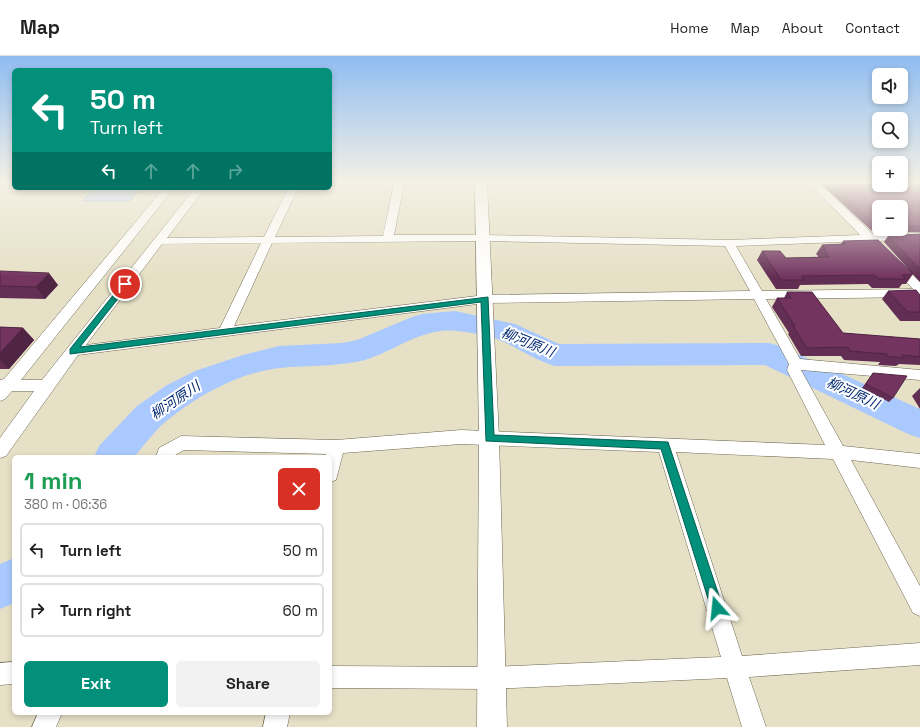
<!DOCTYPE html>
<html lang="en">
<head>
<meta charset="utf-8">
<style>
	body { margin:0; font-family:"Space Grotesk","Noto Sans JP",sans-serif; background:#f2f2f2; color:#222; height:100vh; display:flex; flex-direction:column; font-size:15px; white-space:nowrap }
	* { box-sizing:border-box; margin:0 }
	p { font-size:13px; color:#767676 }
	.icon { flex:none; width:22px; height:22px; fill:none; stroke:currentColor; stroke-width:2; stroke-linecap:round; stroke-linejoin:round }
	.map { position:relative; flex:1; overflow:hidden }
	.side { position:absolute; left:12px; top:399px; width:320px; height:260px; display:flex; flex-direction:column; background:#fff; border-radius:6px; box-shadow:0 2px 6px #0003 }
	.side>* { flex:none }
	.banner { position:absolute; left:12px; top:12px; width:320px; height:122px; border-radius:6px; box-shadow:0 2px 6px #0003; background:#02907b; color:#fff; overflow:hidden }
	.fabs { position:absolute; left:872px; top:12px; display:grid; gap:8px }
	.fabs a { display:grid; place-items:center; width:36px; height:36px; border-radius:6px; background:#fff; box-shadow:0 2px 6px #0003; font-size:20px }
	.pin { position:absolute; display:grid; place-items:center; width:34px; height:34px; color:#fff; margin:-17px; border:2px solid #fff; border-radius:50%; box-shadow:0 1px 4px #0007 }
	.me { position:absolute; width:44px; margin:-22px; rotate:342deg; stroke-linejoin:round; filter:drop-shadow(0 0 3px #0008) }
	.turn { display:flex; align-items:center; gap:14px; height:84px; padding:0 12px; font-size:18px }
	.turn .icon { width:52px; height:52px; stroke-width:2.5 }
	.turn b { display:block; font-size:28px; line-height:34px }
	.lanes { display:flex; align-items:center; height:38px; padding:0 12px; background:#0003; justify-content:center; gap:20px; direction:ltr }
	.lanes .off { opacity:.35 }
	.round { display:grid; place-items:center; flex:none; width:42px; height:42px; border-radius:6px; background:#f2f2f2 }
	.head { display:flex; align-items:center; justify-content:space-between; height:68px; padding:0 12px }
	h1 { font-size:24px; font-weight:700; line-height:30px; color:#1e9e55 }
	.cta { display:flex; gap:8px; margin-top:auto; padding:8px 12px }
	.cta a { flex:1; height:46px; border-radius:6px; background:#02907b; color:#fff; font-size:16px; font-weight:700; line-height:46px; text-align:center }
	.cta a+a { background:#f2f2f2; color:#222 }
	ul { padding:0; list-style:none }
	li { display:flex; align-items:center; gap:12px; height:54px; margin:0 8px 6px; padding:0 4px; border:2px solid #e0e0e0; border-radius:6px }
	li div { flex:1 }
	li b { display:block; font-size:15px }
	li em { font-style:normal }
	header { display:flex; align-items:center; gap:24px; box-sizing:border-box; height:56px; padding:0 20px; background:#fff; border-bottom:1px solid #e0e0e0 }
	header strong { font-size:19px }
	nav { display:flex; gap:22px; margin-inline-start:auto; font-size:14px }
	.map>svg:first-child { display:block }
	.water { fill:#aac9ff; stroke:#8a9fc2 }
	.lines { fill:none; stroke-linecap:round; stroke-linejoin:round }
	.river { fill:#aac9ff; fill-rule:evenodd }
	.minor-casing { stroke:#6c6650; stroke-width:1 }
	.tertiary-casing { stroke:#6c6650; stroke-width:1 }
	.minor { fill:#fff; fill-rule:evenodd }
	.tertiary { fill:#fff; fill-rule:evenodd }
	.wall { fill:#632e53; fill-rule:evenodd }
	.shaded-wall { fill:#502543 }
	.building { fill:#733560; stroke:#502543 }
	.route { fill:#02907b; stroke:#015e50 }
	.labels { text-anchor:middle; stroke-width:4; stroke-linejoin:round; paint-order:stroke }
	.water-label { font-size:14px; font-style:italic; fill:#022973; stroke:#fff }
</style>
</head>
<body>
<header>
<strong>Map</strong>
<nav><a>Home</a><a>Map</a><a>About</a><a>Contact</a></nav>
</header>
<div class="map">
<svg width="920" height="671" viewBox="0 0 920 671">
	<rect width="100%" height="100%" fill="#e6e0c6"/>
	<!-- water -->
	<polygon class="water" points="95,132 141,132 130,145 82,145"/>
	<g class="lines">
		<!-- river -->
		<g class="river">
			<path d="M455 255 515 268 559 288 769 287 780 290 920 353V382L908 378 765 309 555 310C534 304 517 291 497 283 485 279 469 276 456 275 423 271 395 295 365 304 337 311 309 309 280 312 239 316 193 342 162 369 152 378 143 391 134 401H94L99 390 137 350 167 329 195 315 243 299 279 290 342 287 357 284 412 261 422 258Z"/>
			<polygon points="14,502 14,547 0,553 0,508"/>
		</g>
		<defs>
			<g id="minor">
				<path d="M394 127H404L394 179H483L729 184 860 179 809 127H819L873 178 920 177V183L878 185 873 188 867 185 736 190 762 235 913 233 889 208 895 204 899 206 920 226V241L766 243 800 303 920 314V324L801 314 843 390 920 398V412L851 404 920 530V560L913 557 833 403 676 396 742 600 920 587V609L749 621 766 671H742L727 622 491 633 330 632V610L491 611 721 601 659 396 461 388 343 397 336 424 330 426V401H326V398L184 394 172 401H156L159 392 181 380 336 384 461 374 825 389 787 314 789 308 754 243 485 247 78 299 6 400 0 402V382L34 335H12L5 343 0 345V324L4 323 164 132H174L21 324H42L195 132H205L167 182 264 181 288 132H298L275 181 383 180ZM483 185 725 190 750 235 485 239 234 270 272 187ZM261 187 220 272 86 289 162 188Z"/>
				<polygon points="14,606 14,628 0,629 0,607"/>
				<polygon points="38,657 62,657 56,671 32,671"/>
				<polygon points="266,657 290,657 287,671 263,671"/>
			</g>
			<polygon id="tertiary" points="475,127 487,127 499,382 507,671 477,671 479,382"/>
		</defs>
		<!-- minor casing -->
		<use href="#minor" class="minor-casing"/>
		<!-- tertiary casing -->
		<use href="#tertiary" class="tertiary-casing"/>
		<!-- minor -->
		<use href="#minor" class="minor"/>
		<!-- tertiary -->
		<use href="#tertiary" class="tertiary"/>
	</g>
	<!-- wall -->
	<g class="wall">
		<path d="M820 127H920V176H873ZM879 151H901V173H879Z"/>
		<polygon points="920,178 920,226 884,186 888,180"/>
		<polygon points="843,185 913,218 906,228 902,228 899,232 872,232 868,228 800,229 798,233 776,233 757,204 762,195 786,202 818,201 818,200 816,198 822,189 841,188"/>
		<polygon points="0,215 58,229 45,243 0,242"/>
		<polygon points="888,235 920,239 920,265 900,265 882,243"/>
		<polygon points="787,236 843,277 920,283 920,309 899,308 896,310 878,309 880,306 844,304 841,300 801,300 788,278 789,277 772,251 777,242 784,242"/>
		<polygon points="0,271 23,272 34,284 9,313 0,313"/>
		<polygon points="873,317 893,342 889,346 862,332"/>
		<polygon points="920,332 920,353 912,340"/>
	</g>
	<!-- shaded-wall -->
	<g class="shaded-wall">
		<polygon points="49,217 58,229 45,243 36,231"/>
		<polygon points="23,272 34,284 9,313 0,304 0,297"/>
	</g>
	<!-- building -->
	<g class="building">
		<polygon points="830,127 879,127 879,129 901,129 901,127 920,127 920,170 901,170 901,151 879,151 879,170 877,170"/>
		<polygon points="920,178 920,213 888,180"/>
		<polygon points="878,184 913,218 902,219 906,223 879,223 875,219 801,220 804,224 781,224 762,195 780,195 786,202 830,201 823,193 826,193 822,189 846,188 843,185"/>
		<polygon points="0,215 49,217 36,231 0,230"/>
		<polygon points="916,234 920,239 920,256 908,256 888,235"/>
		<polygon points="787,236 812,236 843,277 920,283 920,301 902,299 904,302 886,300 887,298 850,295 848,291 807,292 793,270 795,270 777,242 791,242"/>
		<polygon points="0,271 23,272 0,297"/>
		<polygon points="873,317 907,320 893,342 866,328"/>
	</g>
	<!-- sky -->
	<linearGradient id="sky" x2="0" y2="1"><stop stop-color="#8fbcf1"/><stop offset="0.57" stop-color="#f4f1e5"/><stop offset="1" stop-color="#f4f1e5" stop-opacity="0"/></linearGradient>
	<rect width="920" height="221" fill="url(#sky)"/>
	<!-- route -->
	<polygon class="route" points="125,226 128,227 128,230 80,291 488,241 494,379 668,386 723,552 721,556 717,558 712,556 711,552 661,393 486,385 481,246 70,298 70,293 123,227"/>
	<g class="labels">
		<!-- water labels -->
		<g class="water-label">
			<text transform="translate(528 286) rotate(22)" y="5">柳河原川</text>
			<text transform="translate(853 337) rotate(25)" y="5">柳河原川</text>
			<text transform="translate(175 344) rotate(-34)" y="5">柳河原川</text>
		</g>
	</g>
</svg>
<div class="fabs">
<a><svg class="icon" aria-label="sound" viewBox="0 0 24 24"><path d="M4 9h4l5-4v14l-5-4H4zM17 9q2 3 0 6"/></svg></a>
<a><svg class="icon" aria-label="search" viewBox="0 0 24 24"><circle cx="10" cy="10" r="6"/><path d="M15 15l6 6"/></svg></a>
<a>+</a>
<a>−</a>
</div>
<div class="pin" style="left:125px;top:228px;background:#d93025"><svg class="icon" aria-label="arrive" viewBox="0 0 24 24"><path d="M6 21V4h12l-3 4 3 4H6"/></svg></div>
<svg class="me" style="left:717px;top:552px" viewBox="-20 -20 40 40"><path d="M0-17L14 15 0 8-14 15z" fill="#02907b" stroke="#fff" stroke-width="4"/></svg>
<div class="banner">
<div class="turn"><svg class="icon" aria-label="left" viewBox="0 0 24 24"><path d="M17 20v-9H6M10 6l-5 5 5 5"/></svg><div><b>50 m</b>Turn left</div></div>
<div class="lanes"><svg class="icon" aria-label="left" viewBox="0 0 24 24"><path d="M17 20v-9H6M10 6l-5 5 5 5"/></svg><svg class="icon off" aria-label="ahead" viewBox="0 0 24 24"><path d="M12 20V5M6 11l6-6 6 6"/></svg><svg class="icon off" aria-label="ahead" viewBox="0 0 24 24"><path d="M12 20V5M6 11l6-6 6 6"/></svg><svg class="icon off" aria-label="right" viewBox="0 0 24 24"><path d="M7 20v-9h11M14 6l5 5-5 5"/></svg></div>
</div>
<section class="side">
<div class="head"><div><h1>1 min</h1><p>380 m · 06:36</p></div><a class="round" style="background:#d93025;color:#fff"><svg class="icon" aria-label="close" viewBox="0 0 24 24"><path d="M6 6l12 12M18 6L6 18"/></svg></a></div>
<ul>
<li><svg class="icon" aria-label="left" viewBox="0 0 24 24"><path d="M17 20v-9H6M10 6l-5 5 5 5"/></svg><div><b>Turn left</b></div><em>50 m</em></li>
<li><svg class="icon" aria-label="right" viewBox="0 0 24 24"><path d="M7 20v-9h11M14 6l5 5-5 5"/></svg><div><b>Turn right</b></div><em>60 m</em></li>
</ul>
<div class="cta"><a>Exit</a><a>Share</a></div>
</section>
</div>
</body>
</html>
